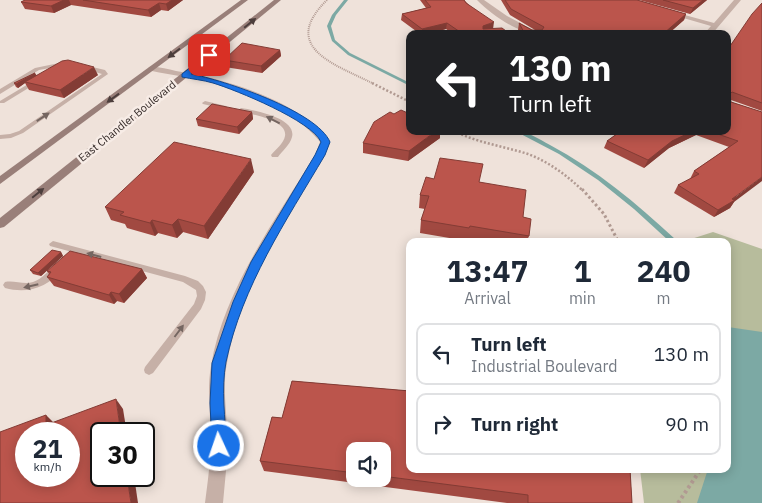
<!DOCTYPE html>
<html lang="en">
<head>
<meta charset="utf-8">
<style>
	body { margin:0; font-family:"IBM Plex Sans",sans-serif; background:#f2f2f3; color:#1f2937; height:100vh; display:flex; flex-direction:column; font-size:19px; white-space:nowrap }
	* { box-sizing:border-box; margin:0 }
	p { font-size:16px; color:#747a83 }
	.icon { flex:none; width:28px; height:28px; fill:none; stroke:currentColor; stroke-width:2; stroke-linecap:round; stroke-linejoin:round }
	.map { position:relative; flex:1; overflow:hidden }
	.side { position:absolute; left:406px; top:238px; width:325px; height:235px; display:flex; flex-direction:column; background:#fff; border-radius:10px; box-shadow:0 2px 12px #0003 }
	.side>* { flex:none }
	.hud { position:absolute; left:406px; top:30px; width:325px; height:105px; border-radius:10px; box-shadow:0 2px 12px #0003; background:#202124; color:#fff; overflow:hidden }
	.tools { position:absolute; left:346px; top:442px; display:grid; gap:10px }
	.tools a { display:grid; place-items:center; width:45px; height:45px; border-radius:10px; background:#fff; box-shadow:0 2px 12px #0003; font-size:25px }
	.speed { position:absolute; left:15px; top:422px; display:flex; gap:10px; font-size:25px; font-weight:700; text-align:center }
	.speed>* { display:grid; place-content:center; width:65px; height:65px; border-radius:50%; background:#fff; box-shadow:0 2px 12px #0003; line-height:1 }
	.speed small { font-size:12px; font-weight:400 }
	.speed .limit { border:2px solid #111; border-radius:8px; background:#fff; color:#111 }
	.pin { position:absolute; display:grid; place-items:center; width:42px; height:42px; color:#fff; margin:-21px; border-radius:10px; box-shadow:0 2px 8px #0006 }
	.me { position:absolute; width:55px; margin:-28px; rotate:357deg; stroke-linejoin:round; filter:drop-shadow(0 0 4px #0008) }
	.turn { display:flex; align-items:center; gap:18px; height:105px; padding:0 20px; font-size:22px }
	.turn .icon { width:65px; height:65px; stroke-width:2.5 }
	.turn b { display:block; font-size:35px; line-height:42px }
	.eta { display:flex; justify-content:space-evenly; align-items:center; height:85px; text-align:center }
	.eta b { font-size:30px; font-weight:700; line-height:35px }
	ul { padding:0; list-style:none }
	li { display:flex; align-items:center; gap:15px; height:62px; margin:0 10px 8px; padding:0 10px; border:2px solid #e0e1e3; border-radius:10px }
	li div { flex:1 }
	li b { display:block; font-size:19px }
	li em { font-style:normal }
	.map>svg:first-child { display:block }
	.green { fill:#b7bc9c }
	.water { fill:#7ca9a4 }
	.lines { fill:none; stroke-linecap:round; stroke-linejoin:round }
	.stream { fill:#7ca9a4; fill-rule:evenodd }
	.path-far3 { stroke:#b19a92; stroke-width:2; stroke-dasharray:1 1; stroke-linecap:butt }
	.path-far2 { stroke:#b19a92; stroke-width:2.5; stroke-dasharray:2 2; stroke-linecap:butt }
	.path-far1 { stroke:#b19a92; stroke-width:3; stroke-dasharray:2.5 2.5; stroke-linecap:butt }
	.path { stroke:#b19a92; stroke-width:4; stroke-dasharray:3 3; stroke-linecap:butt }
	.service { fill:#c6b0a7; fill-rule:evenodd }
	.minor { fill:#c6b0a7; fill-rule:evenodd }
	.secondary { fill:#997f79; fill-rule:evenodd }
	.wall { fill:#a14941; fill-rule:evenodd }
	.shaded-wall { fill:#833c35 }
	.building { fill:#bb554c; stroke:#833c35; fill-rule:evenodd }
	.oneway { fill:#4c3e3c }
	.oneway2 { fill:#756661 }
	.route { fill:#1a73e8; stroke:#114b97 }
	.labels { text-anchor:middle; stroke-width:5; stroke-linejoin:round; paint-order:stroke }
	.far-street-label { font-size:11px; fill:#332927; stroke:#f7ece6 }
</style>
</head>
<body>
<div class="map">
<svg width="762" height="503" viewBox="0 0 762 503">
	<rect width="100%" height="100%" fill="#efe2da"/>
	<!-- green -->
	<polygon class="green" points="713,232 762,249 762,503 644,503 640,469 728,469 728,241 685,241"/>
	<!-- water -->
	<polygon class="water" points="728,327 762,332 762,503 697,503 708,469 728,469"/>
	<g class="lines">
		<!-- stream -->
		<g class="stream">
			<polygon points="344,0 348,0 336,15 331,26 335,40 350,53 410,83 410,86 348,55 332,41 327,26 332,15"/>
			<path d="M515 131C527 131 539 139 550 145 597 170 636 203 675 239L676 241H669L634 209 598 180 559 154Z"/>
		</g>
		<!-- path-far3 -->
		<path class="path-far3" d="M327 0C278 48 337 65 374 84"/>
		<!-- path-far2 -->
		<g class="path-far2">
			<polyline points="372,83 410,102"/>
			<path d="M454 131C478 143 503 146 528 154 549 162 568 176 583 191"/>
		</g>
		<!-- path-far1 -->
		<polyline class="path-far1" points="582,189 604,214 618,241"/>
		<!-- path -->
		<polyline class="path" points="678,503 701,469"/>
		<!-- service -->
		<g class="service">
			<polygon points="64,62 66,63 66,65 39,70 0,94 0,89 35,68"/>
			<polygon points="84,65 105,70 108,74 23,133 11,138 0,139 0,135 10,134 19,131 102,74 82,68 81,67"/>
			<polygon points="35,80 40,81 4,103 0,103 0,101"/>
			<polygon points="205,101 226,106 227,107 224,109 203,104 202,103"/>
			<path d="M241 108C254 110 297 118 292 137 290 145 282 151 278 157H272L271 155C276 149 284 143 285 136 288 120 250 114 239 111L238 110Z"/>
			<polygon points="53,241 185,276 198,281 203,286 206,292 205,300 201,309 153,373 149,375 145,373 144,370 145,367 194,304 197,296 196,290 183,282 50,246 49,244"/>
			<path d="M57 266 60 267 62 269C48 288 27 294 5 288L3 285 5 282C14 280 24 285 33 282 43 279 48 269 57 266Z"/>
		</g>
		<!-- minor -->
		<g class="minor">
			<path d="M477 0H484L507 16 541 34C518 34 492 15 477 0Z"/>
			<polygon points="734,0 741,0 712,34 704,34 711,26 666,13 670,11 714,23"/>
			<path d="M149 67C157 66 167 69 176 71 223 78 301 101 330 142L325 155C286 220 240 287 227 363 222 387 227 411 227 435 228 458 225 480 223 503H205C208 480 211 458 211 435 210 412 207 389 211 366 223 291 276 219 315 155L320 142C300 114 242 90 209 82 191 77 171 75 152 71L148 69Z"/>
		</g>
		<!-- secondary -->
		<g class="secondary">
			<polygon points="241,0 248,0 0,184 0,176"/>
			<polygon points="274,0 281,0 4,227 0,228 0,218"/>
		</g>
	</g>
	<!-- wall -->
	<g class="wall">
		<polygon points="25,0 183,0 168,11 161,10 151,17 71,5 54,13 25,9 21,2"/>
		<polygon points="420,0 464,0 493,29 510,34 453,34 446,29 428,34 420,34 401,20 402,14 426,8"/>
		<polygon points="501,0 637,0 686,14 684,20 668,34 520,34 518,30 519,23 532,30 535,30 510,15"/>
		<polygon points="639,0 707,0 690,14"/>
		<polygon points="762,3 762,111 731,100 731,102 762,112 734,202 730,208 714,217 674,193 678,185 690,179 694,171 729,147 696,135 669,148 644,168 604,148 607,141 621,131 728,131 728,49"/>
		<polygon points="280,50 281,56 262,73 225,67 224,60"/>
		<polygon points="37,75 98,75 64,98 29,90 25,83 18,88 16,87 14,83"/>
		<polygon points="252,112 253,119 239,134 198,126 196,119"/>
		<polygon points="440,138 408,161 363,153 363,143"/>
		<polygon points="254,172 208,239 183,232 177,238 158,233 155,236 127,228 125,224 111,220 105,207"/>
		<polygon points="434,179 480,182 523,217 529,236 527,241 478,241 468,239 467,241 420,233 421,220 425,209 419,208 420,195"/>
		<polygon points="61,252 63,256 41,276 33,274 30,270"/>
		<polygon points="142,269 147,278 124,303 117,301 114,304 54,286 47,277 49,274 47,271"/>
		<path d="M292 381 410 391V469H630L632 503H507L264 471 260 461 272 417 282 418ZM355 451H382V479H355Z"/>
	</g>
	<!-- shaded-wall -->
	<g class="shaded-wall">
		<polygon points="64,0 69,0 71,5 54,13 51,6"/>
		<polygon points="172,0 183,0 168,11 166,4"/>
		<polygon points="703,0 707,0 690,14 693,8"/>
		<polygon points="159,3 161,10 151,17 148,10"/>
		<polygon points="686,14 684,20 668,34 663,34"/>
		<polygon points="494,22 493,29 482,32 483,26"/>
		<polygon points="447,23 446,29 428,34 422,34 422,29"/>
		<polygon points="280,50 281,56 262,73 261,66"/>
		<polygon points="94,67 98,75 64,98 60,90"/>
		<polygon points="35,73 37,76 25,82 25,83 18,88 16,84"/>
		<polygon points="252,112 253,119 239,134 237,127"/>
		<polygon points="436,131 440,131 440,138 408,161 409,151"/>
		<polygon points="693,131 698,131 696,135 669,148 644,168 648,160 672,141"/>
		<polygon points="251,159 254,172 208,239 204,226"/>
		<polygon points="762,177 762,181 734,202 730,208 714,217 718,210"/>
		<polygon points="178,219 183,232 177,238 172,225"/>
		<polygon points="152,220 158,233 155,236 150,223"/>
		<polygon points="61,252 63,256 41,276 38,273"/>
		<polygon points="142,269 147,278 124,303 119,294"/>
		<polygon points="111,292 117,301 114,304 109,295"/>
		<polygon points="116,399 123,409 127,434 121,434"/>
		<polygon points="46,415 56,425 46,425"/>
		<polygon points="127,476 134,476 138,503 131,503"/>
	</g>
	<!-- building -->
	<g class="building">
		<polygon points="25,0 64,0 51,6 21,2"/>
		<polygon points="83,0 172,0 166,4 159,3 148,10"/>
		<polygon points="425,0 464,0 466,3 494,22 483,26 483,29 502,28 510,34 463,34 447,23 422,29 402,14 431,7"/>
		<polygon points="505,0 637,0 686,14 663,34 525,34 519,23 532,30 542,30 544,27 511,9"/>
		<polygon points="663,0 703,0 693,8"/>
		<polygon points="762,3 762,103 732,92 730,94 731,102 762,112 762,177 732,199 735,200 718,210 678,185 699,174 694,171 738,141 709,131 728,131 728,49 752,14"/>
		<polygon points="242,43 280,50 261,66 224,60"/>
		<polygon points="68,60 94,67 60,90 25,82 62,61"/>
		<polygon points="35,73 16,84 14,83"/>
		<polygon points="212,104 252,112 237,127 196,119"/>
		<polygon points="401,110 410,114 410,131 436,131 409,151 363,143 374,122 390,112 394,114"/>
		<polygon points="621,131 693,131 672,141 648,160 607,141"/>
		<polygon points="174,142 251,159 204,226 178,219 172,225 152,220 150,223 120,215 124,212 105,207"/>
		<polygon points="440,158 483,164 479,182 526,190 523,217 531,219 529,236 470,226 469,228 421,220 429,196 420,195 426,177 434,179"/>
		<polygon points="52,250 61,252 38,273 30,270"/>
		<polygon points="70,251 142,269 119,294 111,292 109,295 47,277 51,272 47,271"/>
		<polygon points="292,381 410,391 410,469 630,469 632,503 528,503 528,495 382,476 382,451 355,451 355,473 260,461 272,417 282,418"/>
		<path d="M116 399 121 434H101V476H127L131 503H0V432L46 415V425ZM26 434H69V476H26Z"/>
	</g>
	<!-- one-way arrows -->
	<defs><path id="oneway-solid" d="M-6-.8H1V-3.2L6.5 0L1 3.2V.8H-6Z" transform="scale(1.25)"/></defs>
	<g class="oneway">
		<use href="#oneway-solid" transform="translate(250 23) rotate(-39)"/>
		<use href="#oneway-solid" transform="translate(174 53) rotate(143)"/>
		<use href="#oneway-solid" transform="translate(113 98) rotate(144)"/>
		<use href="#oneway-solid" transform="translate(38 193) rotate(-39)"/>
	</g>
	<g class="oneway2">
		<use href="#oneway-solid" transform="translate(43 117) rotate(-33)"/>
		<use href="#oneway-solid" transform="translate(273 120) rotate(-153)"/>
		<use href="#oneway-solid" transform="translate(94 255) rotate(-165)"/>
		<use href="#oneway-solid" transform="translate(31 286) rotate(167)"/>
		<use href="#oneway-solid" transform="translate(179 331) rotate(-53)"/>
	</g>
	<!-- route -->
	<path class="route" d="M207 54 213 55 191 74C223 80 317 111 330 142L325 155C286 221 242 286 226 362 221 389 225 419 227 446L225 452 219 454 214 452 212 446 210 403 212 363 233 302 251 262 315 155 321 142C312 121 236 90 213 83 203 80 192 79 182 77V74Z"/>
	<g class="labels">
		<!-- far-street labels -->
		<g class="far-street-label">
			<text transform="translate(127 121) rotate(-39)" y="4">East Chandler Boulevard</text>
		</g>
	</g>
</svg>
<div class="tools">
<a><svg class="icon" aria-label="sound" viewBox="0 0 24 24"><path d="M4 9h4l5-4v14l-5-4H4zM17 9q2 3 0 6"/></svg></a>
</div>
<div class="speed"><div>21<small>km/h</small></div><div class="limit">30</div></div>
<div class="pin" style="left:209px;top:55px;background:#d93025"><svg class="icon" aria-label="arrive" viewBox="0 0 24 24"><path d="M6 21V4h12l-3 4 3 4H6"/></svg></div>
<svg class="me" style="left:219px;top:446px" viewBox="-20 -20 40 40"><circle r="17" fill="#1a73e8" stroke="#fff" stroke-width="3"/><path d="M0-11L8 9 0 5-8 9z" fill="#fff"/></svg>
<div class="hud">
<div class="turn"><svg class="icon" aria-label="left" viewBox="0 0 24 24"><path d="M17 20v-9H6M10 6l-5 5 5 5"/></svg><div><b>130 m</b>Turn left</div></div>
</div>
<section class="side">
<div class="eta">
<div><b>13:47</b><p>Arrival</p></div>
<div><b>1</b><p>min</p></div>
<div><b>240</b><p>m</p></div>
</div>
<ul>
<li><svg class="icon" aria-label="left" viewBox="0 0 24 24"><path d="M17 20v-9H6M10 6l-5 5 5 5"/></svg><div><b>Turn left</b><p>Industrial Boulevard</p></div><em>130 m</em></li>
<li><svg class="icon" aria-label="right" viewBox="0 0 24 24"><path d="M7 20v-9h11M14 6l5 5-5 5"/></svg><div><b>Turn right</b></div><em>90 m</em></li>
</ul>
</section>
</div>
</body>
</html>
